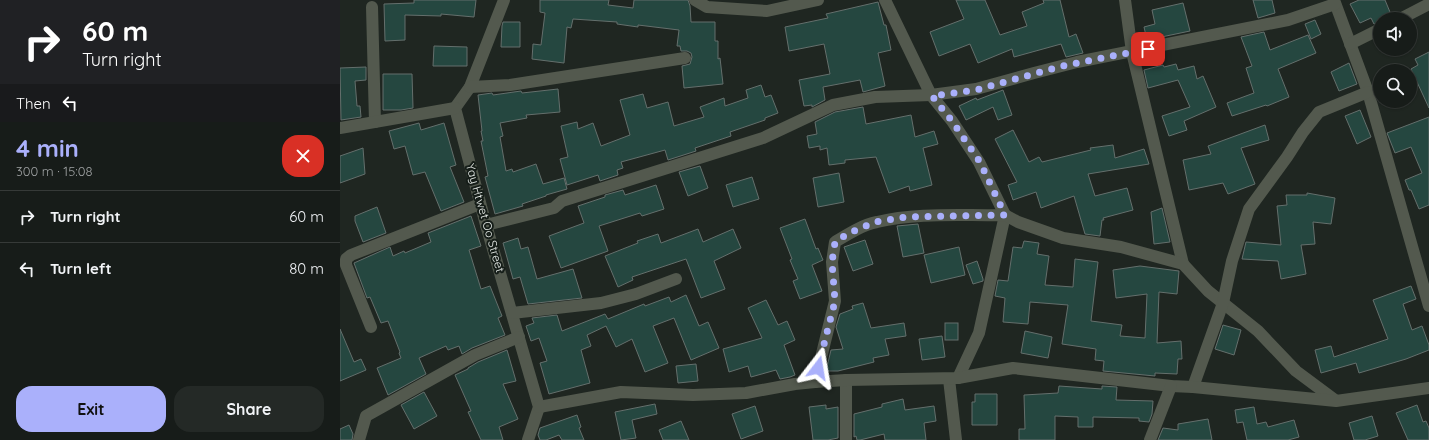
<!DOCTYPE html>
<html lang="en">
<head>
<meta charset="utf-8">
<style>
	body { margin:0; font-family:Quicksand,sans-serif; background:#242926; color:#f1f3f6; height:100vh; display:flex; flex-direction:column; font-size:15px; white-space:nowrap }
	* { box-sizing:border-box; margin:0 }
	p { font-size:13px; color:#9ea1a2 }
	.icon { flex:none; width:22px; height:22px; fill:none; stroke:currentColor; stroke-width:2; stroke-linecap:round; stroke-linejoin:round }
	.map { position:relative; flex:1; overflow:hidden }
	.details { display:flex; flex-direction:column; background:#171c19; width:340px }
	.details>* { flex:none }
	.banner { background:#202124; color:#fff; overflow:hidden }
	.controls { position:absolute; left:1033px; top:12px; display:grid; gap:8px }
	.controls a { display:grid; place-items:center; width:44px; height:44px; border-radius:50%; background:#171c19; box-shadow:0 1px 3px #0004,0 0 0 1px #363a38; font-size:20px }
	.pin { position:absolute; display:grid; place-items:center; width:34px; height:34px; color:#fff; margin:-17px; border-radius:8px; box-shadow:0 2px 6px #0006 }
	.me { position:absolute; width:44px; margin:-22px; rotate:14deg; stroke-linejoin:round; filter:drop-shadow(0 0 3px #0008) }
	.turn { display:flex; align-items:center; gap:14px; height:84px; padding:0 16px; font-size:18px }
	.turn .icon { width:52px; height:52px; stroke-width:2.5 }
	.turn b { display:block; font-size:28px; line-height:34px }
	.then { display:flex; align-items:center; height:38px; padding:0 16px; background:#0003; gap:8px; font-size:15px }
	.round { display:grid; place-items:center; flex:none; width:42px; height:42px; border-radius:16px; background:#242926 }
	.headline { display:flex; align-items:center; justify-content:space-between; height:68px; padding:0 16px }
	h1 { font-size:24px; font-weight:800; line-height:30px; color:#aab0fb }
	.cta { display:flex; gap:8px; margin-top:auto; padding:8px 16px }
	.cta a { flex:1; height:46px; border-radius:16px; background:#aab0fb; color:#111; font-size:16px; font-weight:800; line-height:46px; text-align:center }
	.cta a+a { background:#242926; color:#f1f3f6 }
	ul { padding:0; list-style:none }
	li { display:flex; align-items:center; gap:12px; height:52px; padding:0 16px; border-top:1px solid #363a38 }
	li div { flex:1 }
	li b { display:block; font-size:15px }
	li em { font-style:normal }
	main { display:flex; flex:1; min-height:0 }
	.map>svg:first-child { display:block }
	.building { fill:#254740; stroke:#646f6c }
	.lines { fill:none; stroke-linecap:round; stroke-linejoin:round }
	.minor { stroke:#53594e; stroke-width:12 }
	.route { stroke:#aab0fb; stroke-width:7; stroke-dasharray:0 12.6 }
	.labels { text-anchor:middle; stroke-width:4; stroke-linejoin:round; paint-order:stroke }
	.street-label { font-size:12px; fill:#e4e9e5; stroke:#151d18 }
</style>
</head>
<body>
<main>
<section class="details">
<div class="banner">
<div class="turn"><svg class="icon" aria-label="right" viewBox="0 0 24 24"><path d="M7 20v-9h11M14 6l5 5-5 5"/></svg><div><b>60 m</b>Turn right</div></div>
<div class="then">Then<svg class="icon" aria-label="left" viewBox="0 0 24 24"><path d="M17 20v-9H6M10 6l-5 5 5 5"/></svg></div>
</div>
<div class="headline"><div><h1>4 min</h1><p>300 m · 15:08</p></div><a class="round" style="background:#d93025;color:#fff"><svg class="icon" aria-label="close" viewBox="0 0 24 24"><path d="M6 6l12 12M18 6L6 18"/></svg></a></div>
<ul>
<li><svg class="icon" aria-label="right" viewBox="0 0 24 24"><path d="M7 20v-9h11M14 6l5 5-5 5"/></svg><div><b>Turn right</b></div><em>60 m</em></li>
<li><svg class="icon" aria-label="left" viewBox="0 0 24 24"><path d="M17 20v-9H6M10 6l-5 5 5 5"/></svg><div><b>Turn left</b></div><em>80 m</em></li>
</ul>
<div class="cta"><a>Exit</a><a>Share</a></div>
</section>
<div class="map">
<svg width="1089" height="440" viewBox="0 0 1089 440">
	<rect width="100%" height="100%" fill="#1f2621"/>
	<!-- building -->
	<g class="building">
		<polygon points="74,0 136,0 134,17 101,14 101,16 65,15 65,40 45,41 44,4 74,3"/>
		<polygon points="200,0 269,0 268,5 293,8 294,0 348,0 350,6 351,22 375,22 375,41 378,41 378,59 380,58 383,84 344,88 342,66 350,64 352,57 351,53 347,51 341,51 340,46 337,46 339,30 298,25 298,27 277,24 277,22 233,19 231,28 227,27 224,63 192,59 193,44 201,45 205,13 200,12"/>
		<polygon points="616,0 645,0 660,35 687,26 682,12 704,3 703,0 720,0 729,37 736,34 743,53 726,57 721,44 674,57 672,49 638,63 630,44 599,56 590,32 624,19"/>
		<polygon points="913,0 932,0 935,13 918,18"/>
		<polygon points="1019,0 1045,0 1052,17 1049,19 1040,19 1040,22 1034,24 1031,18 1020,23 1010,4"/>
		<polygon points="538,2 544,25 546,25 551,50 538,53 545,86 523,92 520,80 483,87 485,100 472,107 472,105 464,106 459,80 490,74 484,44 449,51 445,27 488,18 486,14"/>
		<polygon points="843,3 850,31 807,40 804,27 815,24 812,10"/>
		<polygon points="975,20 981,34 971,39 965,24"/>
		<polygon points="163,22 180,22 180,47 161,47 162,26"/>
		<polygon points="924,32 930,50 968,35 976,53 938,69 949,97 927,106 926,105 892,116 887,103 914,93 906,68 912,66 901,37"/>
		<polygon points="94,46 127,47 127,66 93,66"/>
		<polygon points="1089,52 1089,108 1071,69 1078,65 1075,59"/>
		<polygon points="1009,63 1017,84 999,91 991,72"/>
		<polygon points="836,64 838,70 854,66 857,79 863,76 876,107 844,121 847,130 829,136 822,116 850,107 838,80 808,88 804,70 823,65 824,67"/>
		<polygon points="26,67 26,80 15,81 17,106 20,106 21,117 1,120 0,68"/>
		<polygon points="43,74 72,74 73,108 61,110 43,110"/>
		<polygon points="421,85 425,97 431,95 438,113 425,118 425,120 390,132 391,136 355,148 356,151 328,160 325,150 281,162 283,168 277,170 278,175 260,181 258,175 227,185 220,159 228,157 221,126 237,122 238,129 253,123 261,146 290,135 280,100 303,94 307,108 328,102 334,126 364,117 360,107 384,98 385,106 408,98 406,90"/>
		<polygon points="218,89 220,112 186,115 187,118 160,123 163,136 160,137 166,171 172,169 173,172 196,164 203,184 224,178 227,189 206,195 206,196 182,204 183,206 155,214 145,177 148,176 141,141 143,141 141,131 142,131 138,95 152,93 153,95 181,91 182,93"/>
		<polygon points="663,90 672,115 658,120 653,107 626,120 619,106 636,98 637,100"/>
		<polygon points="523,107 526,124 571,115 575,137 594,131 598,144 583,148 592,185 570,191 569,186 549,193 536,157 505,160 505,163 489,165 487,148 480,150 480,146 469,148 467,136 477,134 475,122 495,112"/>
		<polygon points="1020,110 1031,137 1017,144 1005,116"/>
		<polygon points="1089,117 1089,205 1079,209 1071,190 1069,190 1065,180 1082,173 1071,147 1055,153 1047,133"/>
		<polygon points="79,123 81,130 104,123 116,165 110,167 124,202 101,211 85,172 73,175 65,146 54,149 49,131"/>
		<polygon points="925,125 929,140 901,148 915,184 888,194 883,183 849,190 843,160 871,154 868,146"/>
		<polygon points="673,130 689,162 699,157 702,162 751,150 750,148 773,145 775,158 804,149 809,164 748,174 755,196 787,188 793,210 763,218 764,220 762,220 760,236 745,234 734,196 701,208 696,192 673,200 668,185 677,182 655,139"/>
		<polygon points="23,148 25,174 0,183 0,156"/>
		<polygon points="360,166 368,188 348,196 339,172"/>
		<polygon points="499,173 504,202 478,207 473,178"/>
		<polygon points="412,177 419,199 393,207 386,185"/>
		<polygon points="316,185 324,209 302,216 300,213 259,226 268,251 221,268 209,236 244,223 238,206 265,197 265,195 283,190 285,195"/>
		<polygon points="967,193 995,198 991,224 973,222 975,244 961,245 966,274 941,279 938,261 902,259 906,242 941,245 937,206 947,205 946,195 967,195"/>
		<polygon points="37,207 46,233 23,242 15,221 15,216"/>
		<polygon points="822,208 830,242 814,244 811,212"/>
		<polygon points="131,216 141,246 129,250 141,289 150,286 162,316 158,318 165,335 132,348 122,354 119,346 108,350 106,346 79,358 86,374 48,395 37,368 61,358 59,353 60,352 48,321 41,323 30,297 27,298 14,263 50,247 53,256 64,251 65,253 91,242 88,233"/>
		<polygon points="465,219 476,249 478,248 483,260 472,265 482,291 460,299 453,281 458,279 450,260 452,259 440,228"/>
		<polygon points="578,224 584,253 563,257 557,226"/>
		<polygon points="358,229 363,242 393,229 401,248 374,261 385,289 361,298 346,259 292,277 293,280 278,287 265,256 298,243 297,241 318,234 321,243"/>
		<polygon points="178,238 181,249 188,247 197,279 233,269 242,298 188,304 180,277 173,279 163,243"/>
		<polygon points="525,240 533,264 513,271 504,247"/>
		<polygon points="684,241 699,243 697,254 709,256 705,285 733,287 735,259 758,262 751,321 782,325 780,336 805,338 807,294 776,298 773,270 800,266 839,271 837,294 819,292 817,343 841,341 842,359 838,359 837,374 815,373 815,376 763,371 764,361 755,360 756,349 722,344 728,305 690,302 688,324 663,322 665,298 655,296 658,280 668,281 673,247 682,248"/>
		<polygon points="619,247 625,275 591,283 584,255"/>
		<polygon points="637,261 643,279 643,281 633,284 626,265"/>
		<polygon points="1071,286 1076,299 1063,304 1072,330 1082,326 1089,345 1089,350 1066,359 1019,373 1016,363 981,373 975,350 991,346 994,357 1048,339 1033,300"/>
		<polygon points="346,295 359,326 368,322 379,348 351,360 334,318 313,326 328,363 305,372 292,339 276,347 266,326 247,335 251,346 241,350 250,383 209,394 200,363 207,361 199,338 191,341 186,326 194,323 192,318 217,315 222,331 265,314 268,319 304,304 305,306 329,297 331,302"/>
		<polygon points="426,300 438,325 447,321 455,340 444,345 455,375 450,377 440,379 436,370 411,377 408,366 389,372 383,349 422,338 408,308"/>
		<polygon points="523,303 531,328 564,323 566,336 545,339 549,355 533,358 534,362 498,371 486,371 491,350 503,349 496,327 500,314 513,309 512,306"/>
		<rect x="605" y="323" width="13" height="17"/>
		<polygon points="883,325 901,330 894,355 875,349"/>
		<polygon points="0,329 14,362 21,359 26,370 0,381"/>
		<polygon points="685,331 712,337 708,358 681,353"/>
		<polygon points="602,336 605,357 582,360 579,339"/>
		<polygon points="167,350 176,381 163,384 178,419 159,427 163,440 141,440 128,412 131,411 115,375 128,369 128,368 138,362"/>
		<polygon points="356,364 358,381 338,383 336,366"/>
		<polygon points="719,386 762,389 762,386 777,387 776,400 813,401 812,414 809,422 799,421 799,418 753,417 753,427 738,427 738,417 715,416 715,440 679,440 679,429 685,429 684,395 718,393"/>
		<polygon points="84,392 97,416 74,429 61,405"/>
		<polygon points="635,394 657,394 657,425 632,425 632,402 635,402"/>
		<polygon points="563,399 565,410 594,406 596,421 584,423 586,440 545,440 544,434 520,440 517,440 516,436 514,437 514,414 542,407 542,404"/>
		<polygon points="315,404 317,414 292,420 296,438 281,440 275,412"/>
		<polygon points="486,405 486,409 498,407 498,438 488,440 473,440 469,407"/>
		<polygon points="1077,405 1083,422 1086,421 1089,428 1089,440 1068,440 1056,413"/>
		<polygon points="415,406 423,431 401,439 392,414"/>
		<polygon points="914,407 917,424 926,422 928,427 954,420 959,437 948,440 907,440 903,422 897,423 895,410"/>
		<polygon points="237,415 241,427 239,428 244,440 222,440 219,435 206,440 200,440 198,435 200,428"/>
		<polygon points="1032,416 1038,436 1025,440 1014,440 1009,423"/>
		<polygon points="868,419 872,440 818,440 823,428 838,430 838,424"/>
		<polygon points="341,421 349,440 323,440 319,430"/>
		<polygon points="9,425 13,434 12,440 0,440 0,429"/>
	</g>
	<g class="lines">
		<!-- minor -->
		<g class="minor">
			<polyline points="164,0 130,87 115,108 146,225 199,407 188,440"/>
			<polyline points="355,0 367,7 427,11 478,0"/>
			<polyline points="545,0 591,95 612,121 639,162 665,215 639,333 618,378"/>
			<polyline points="785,0 792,52 843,264"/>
			<polyline points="994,0 1028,92 1089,306"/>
			<polyline points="32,7 35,122"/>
			<polyline points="1060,19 1089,4"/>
			<polyline points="1010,44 1040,29"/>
			<polyline points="130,87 170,85 345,58"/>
			<polyline points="0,128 115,108"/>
			<polyline points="146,225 214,208 222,201 423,138 493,105 535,97 591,95 636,89 694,73 737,62 948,20 995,4"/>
			<polyline points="172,313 261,303 296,294 336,279"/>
			<polyline points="31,327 6,265 6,259 11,255 140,204"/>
			<polyline points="609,379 616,440"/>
			<polyline points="506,380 506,440"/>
			<path d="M475 382 495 301 492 262 495 242C508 234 522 225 537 222 577 212 624 216 665 215L678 222 723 238 781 247 843 264 868 291 918 331 956 371 995 400"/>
			<polyline points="853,387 883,303 892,261 909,209 947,157 963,132 979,112 1028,92"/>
			<polyline points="199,407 281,392 353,395 406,393 455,384 475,382 506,380 618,378 673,368 831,386 853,387 996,401 1089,388"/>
			<polyline points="19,440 26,416 135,355 179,337"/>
			<polyline points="810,440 831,386"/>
		</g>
	</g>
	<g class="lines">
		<!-- route -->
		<polyline class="route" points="478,368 495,301 492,262 495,242 509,233 535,222 566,217 665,215 640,162 612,121 592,96 636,90 722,66 808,49"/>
	</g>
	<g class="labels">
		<!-- street labels -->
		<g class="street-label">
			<text transform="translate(145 218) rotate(74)" y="4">Yay Htwet Oo Street</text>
		</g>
	</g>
</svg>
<div class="controls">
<a><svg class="icon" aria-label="sound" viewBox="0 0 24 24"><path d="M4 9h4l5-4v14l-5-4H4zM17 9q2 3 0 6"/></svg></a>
<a><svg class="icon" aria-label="search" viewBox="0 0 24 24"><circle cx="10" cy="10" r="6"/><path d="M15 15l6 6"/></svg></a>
</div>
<div class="pin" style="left:808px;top:49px;background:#d93025"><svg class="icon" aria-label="arrive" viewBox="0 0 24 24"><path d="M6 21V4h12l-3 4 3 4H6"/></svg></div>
<svg class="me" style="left:478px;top:368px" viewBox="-20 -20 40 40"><path d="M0-17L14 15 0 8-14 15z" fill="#aab0fb" stroke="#fff" stroke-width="4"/></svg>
</div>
</main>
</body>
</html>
